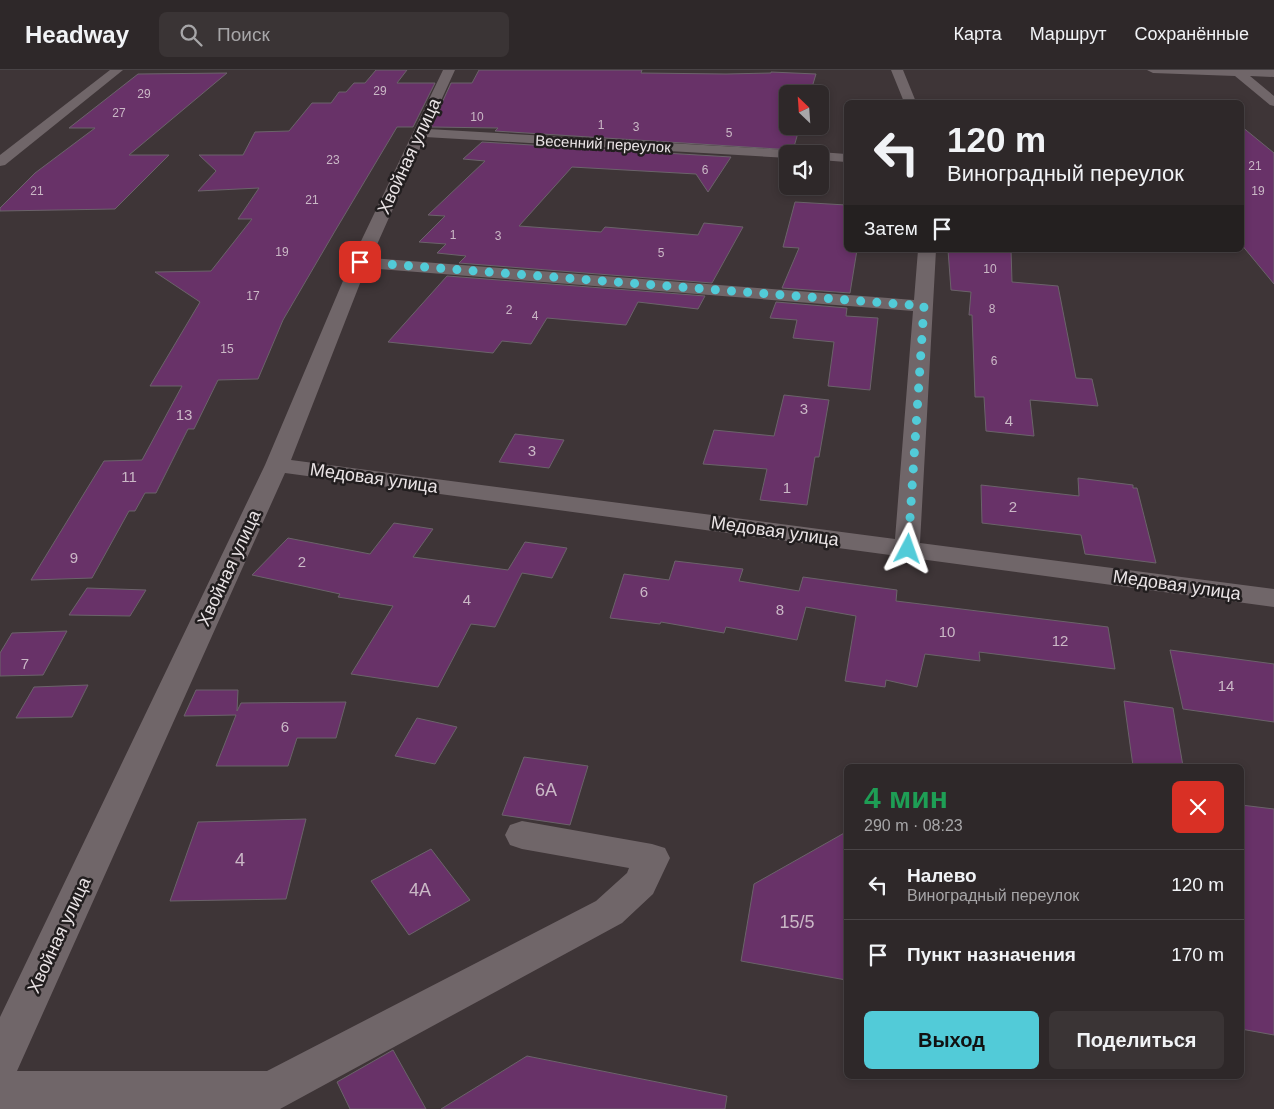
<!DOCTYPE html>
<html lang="ru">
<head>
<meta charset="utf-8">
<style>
	body { margin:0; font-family:Helvetica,sans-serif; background:#3a3435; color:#f1f3f6; height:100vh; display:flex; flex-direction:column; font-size:19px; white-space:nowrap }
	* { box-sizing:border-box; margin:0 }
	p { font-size:16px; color:#a7a6a8 }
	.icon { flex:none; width:28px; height:28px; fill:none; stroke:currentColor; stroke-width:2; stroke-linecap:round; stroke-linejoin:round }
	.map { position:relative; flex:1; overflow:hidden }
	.drawer { position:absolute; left:844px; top:694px; width:400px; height:315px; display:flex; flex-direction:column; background:#2e2829; border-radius:8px; box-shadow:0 2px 8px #0003,0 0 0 1px #494446 }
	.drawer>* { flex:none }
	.banner { position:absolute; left:844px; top:30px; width:400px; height:152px; border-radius:8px; box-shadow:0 2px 8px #0003,0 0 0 1px #494446; background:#2e2829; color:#f1f3f6; overflow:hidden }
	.needle { width:32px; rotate:335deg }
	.tools { position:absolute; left:779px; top:15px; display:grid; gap:10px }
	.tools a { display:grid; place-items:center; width:50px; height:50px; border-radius:8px; background:#2e2829; box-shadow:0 2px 8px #0003,0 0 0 1px #494446; font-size:25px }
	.pin { position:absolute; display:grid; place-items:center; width:42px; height:42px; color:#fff; margin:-21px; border-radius:10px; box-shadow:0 2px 8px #0006 }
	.me { position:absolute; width:55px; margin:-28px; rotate:4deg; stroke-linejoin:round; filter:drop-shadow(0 0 4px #0008) }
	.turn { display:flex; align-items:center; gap:18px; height:105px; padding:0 20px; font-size:22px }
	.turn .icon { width:65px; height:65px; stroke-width:2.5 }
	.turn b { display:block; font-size:35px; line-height:42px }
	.then { display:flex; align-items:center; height:48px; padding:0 20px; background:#0003; gap:10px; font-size:19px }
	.round { display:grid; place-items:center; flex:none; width:52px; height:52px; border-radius:8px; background:#3a3435 }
	.headline { display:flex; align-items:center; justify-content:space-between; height:85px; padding:0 20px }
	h1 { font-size:30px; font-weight:700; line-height:38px; color:#1e9e55 }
	.action { display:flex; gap:10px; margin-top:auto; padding:10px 20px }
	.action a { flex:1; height:58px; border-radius:8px; background:#52cbd8; color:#111; font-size:20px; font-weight:700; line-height:58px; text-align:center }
	.action a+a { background:#3a3435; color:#f1f3f6 }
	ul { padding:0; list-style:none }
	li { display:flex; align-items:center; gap:15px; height:70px; padding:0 20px; border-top:1px solid #494446 }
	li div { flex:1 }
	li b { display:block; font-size:19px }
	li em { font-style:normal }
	header { display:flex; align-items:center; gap:30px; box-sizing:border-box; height:70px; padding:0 25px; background:#2e2829; border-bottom:1px solid #494446 }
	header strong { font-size:24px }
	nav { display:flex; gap:28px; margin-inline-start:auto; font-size:18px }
	.search { width:350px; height:45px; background:#3a3435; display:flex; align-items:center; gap:12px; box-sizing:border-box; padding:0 18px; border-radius:8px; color:#a7a6a8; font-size:19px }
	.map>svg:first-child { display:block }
	.building { fill:#683268; stroke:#6b636a }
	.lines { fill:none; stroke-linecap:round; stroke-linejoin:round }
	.street { fill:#706669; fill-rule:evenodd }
	.route { stroke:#52cbd8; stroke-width:9; stroke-dasharray:0 16.2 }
	.labels { text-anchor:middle; stroke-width:5; stroke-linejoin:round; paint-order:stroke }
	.far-number-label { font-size:12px; fill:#cab8c6 }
	.far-street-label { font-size:15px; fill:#eae4e6; stroke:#221e1f }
	.number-label { font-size:15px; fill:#cab8c6 }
	.street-label { font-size:18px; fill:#eae4e6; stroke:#221e1f }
	.near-number-label { font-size:18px; fill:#cab8c6 }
</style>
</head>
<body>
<header>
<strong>Headway</strong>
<div class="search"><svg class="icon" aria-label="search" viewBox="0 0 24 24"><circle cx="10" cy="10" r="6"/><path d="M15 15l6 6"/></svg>Поиск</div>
<nav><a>Карта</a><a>Маршрут</a><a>Сохранённые</a></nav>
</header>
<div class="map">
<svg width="1274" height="1039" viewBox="0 0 1274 1039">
	<rect width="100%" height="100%" fill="#3e3537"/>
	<!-- building -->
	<g class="building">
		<polygon points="376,0 407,0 397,13 435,13 413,57 397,57 335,161 283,250 258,309 218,310 194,359 188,359 156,423 145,423 135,441 129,441 92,508 31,510 104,391 142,390 182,316 150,316 200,232 155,202 211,201 252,149 238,149 259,118 198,121 216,101 199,85 243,85 255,62 289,61 312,33 331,33 339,22 346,22 354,13 365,13"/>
		<polygon points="479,0 642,0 641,3 726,4 771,3 771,2 816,4 810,24 788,24 788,56 800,56 793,80 495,61 498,58 431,57 451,13 472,13"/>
		<polygon points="227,3 129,85 169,85 115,139 0,141 0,138 35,103 95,58 69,58 138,4"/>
		<polygon points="1241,56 1274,83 1274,214 1241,174"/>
		<polygon points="482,72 731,87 708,122 696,104 572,97 519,156 601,162 605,157 698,165 704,153 743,157 712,213 459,193 466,186 437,183 446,174 419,172 445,146 428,145 485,91 463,89"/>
		<polygon points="795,132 846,135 846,180 857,180 850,223 782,218 799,178 783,177"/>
		<polygon points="948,180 1011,180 1012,212 1058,216 1076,308 1092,309 1098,336 1030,330 1034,366 986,361 984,327 975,327 972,245 969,245 971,222 951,220"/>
		<polygon points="447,206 705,226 698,239 638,232 626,255 547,248 531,274 502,271 493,283 388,272"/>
		<polygon points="776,232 847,238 846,246 878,248 870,320 828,316 834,272 793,268 797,250 770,248"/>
		<polygon points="784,325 829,330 819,387 815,387 807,435 760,430 767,399 703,394 714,360 774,366"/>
		<polygon points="515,364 564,370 549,398 499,392"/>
		<polygon points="1078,408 1133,415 1133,418 1137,418 1156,493 1085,484 1081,465 982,453 981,415 1079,426"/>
		<polygon points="394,453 433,459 413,487 508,500 525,472 567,478 552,508 522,503 495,557 471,554 438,617 351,604 393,536 338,527 340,524 252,505 288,468 370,484"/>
		<polygon points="675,491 743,499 739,511 799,521 803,507 897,520 896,531 1108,557 1115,599 979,582 980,591 925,584 917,617 886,610 885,617 845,611 856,546 806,537 797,570 726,557 724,563 661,552 660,554 610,548 624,504 669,510"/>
		<polygon points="87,518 146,520 130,546 69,545"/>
		<polygon points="67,561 43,605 0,606 0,583 12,563"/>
		<polygon points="1170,580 1274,594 1274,652 1183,639"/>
		<polygon points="88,615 72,647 16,648 34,617"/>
		<polygon points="196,620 238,620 237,641 241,633 346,632 336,668 297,668 288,696 216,696 236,645 184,646"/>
		<polygon points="1124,631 1173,638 1183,696 1133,696"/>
		<polygon points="417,648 457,657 435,694 395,686"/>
		<polygon points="524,687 588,696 570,755 502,745"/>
		<polygon points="1241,735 1274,739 1274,965 1241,959"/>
		<polygon points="306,749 286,829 170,831 198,752"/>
		<polygon points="846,762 846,910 741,891 754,814"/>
		<polygon points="431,779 470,830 409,865 371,811"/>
		<polygon points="393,980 426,1039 350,1039 337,1012"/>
		<polygon points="527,986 727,1026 725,1039 441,1039"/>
	</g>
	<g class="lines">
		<!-- street -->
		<g class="street">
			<polygon points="110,0 123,0 5,95 0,96 0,85"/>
			<path d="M443 0H455L428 59 788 80 795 84H788V88L425 67 371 188 914 230 918 180H936L920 473 1274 519V537L285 403 17 1001H267L596 831 627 803 629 798 522 779 510 775 505 765 510 755 522 751 652 774 665 778 670 788 653 824 622 853 280 1039H0V947L265 395 351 192ZM366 198 913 241 895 469 291 390Z"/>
			<polygon points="891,0 903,0 916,32 904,32"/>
			<polygon points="1147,0 1274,0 1274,7 1250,6 1274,26 1274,36 1270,35 1235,6 1153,3"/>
			<polygon points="820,82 846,84 846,92 820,90 820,84 814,84"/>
		</g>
	</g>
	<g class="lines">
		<!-- route -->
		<polyline class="route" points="360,192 924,236 908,479"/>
	</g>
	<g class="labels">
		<!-- far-number labels -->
		<g class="far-number-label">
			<text x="380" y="25">29</text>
			<text x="144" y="28">29</text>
			<text x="119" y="47">27</text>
			<text x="477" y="51">10</text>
			<text x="601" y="59">1</text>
			<text x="636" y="61">3</text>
			<text x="729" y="67">5</text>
			<text x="333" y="94">23</text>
			<text x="1255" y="100">21</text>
			<text x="705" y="104">6</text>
			<text x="37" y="125">21</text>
			<text x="1258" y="125">19</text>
			<text x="312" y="134">21</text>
			<text x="453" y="169">1</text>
			<text x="498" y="170">3</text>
			<text x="282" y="186">19</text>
			<text x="661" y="187">5</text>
			<text x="990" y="203">10</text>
			<text x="253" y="230">17</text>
			<text x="992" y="243">8</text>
			<text x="509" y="244">2</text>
			<text x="535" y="250">4</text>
			<text x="227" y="283">15</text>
			<text x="994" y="295">6</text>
		</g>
		<!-- far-street labels -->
		<g class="far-street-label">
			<text transform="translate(603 74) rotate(3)" y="5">Весенний переулок</text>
		</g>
		<!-- number labels -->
		<g class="number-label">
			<text x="804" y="344">3</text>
			<text x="184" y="350">13</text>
			<text x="1009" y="356">4</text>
			<text x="532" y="386">3</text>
			<text x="129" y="412">11</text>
			<text x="787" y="423">1</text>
			<text x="1013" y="442">2</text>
			<text x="74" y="493">9</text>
			<text x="302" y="497">2</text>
			<text x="644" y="527">6</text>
			<text x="467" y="535">4</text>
			<text x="780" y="545">8</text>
			<text x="947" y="567">10</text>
			<text x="1060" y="576">12</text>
			<text x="25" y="599">7</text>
			<text x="1226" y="621">14</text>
			<text x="285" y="662">6</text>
		</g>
		<!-- street labels -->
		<g class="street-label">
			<text transform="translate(409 86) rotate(-65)" y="6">Хвойная улица</text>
			<text transform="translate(374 408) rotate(8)" y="6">Медовая улица</text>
			<text transform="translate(775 461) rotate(8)" y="6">Медовая улица</text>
			<text transform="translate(229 498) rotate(-65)" y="6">Хвойная улица</text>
			<text transform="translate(1177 515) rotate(8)" y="6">Медовая улица</text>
			<text transform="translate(59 865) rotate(-65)" y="6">Хвойная улица</text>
		</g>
		<!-- near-number labels -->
		<g class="near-number-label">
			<text x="546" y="726">6А</text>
			<text x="240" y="796">4</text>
			<text x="420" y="826">4А</text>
			<text x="797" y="858">15/5</text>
		</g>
	</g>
</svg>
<div class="tools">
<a><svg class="needle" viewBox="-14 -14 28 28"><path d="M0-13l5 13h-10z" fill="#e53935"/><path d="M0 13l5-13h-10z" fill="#a7a6a8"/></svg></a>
<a><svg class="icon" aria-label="sound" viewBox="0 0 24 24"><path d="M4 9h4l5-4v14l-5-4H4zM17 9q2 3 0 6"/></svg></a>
</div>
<div class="pin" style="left:360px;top:192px;background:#d93025"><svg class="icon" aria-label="arrive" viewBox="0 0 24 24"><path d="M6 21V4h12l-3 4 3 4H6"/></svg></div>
<svg class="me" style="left:908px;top:479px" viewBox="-20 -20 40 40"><path d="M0-17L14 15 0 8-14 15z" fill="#52cbd8" stroke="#fff" stroke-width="4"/></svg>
<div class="banner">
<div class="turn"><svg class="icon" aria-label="left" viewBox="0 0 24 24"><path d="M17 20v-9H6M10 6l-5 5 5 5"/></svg><div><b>120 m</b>Виноградный переулок</div></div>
<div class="then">Затем<svg class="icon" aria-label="arrive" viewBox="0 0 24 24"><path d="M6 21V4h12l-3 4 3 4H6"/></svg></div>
</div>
<section class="drawer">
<div class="headline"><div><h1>4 мин</h1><p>290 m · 08:23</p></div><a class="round" style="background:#d93025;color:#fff"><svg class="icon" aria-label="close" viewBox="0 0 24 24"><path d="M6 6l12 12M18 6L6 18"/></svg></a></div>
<ul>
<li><svg class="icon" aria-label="left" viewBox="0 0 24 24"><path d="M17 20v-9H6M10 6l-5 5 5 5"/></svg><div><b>Налево</b><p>Виноградный переулок</p></div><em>120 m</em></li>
<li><svg class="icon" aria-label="arrive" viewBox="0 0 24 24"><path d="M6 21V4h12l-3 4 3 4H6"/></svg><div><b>Пункт назначения</b></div><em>170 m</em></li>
</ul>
<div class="action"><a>Выход</a><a>Поделиться</a></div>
</section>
</div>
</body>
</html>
